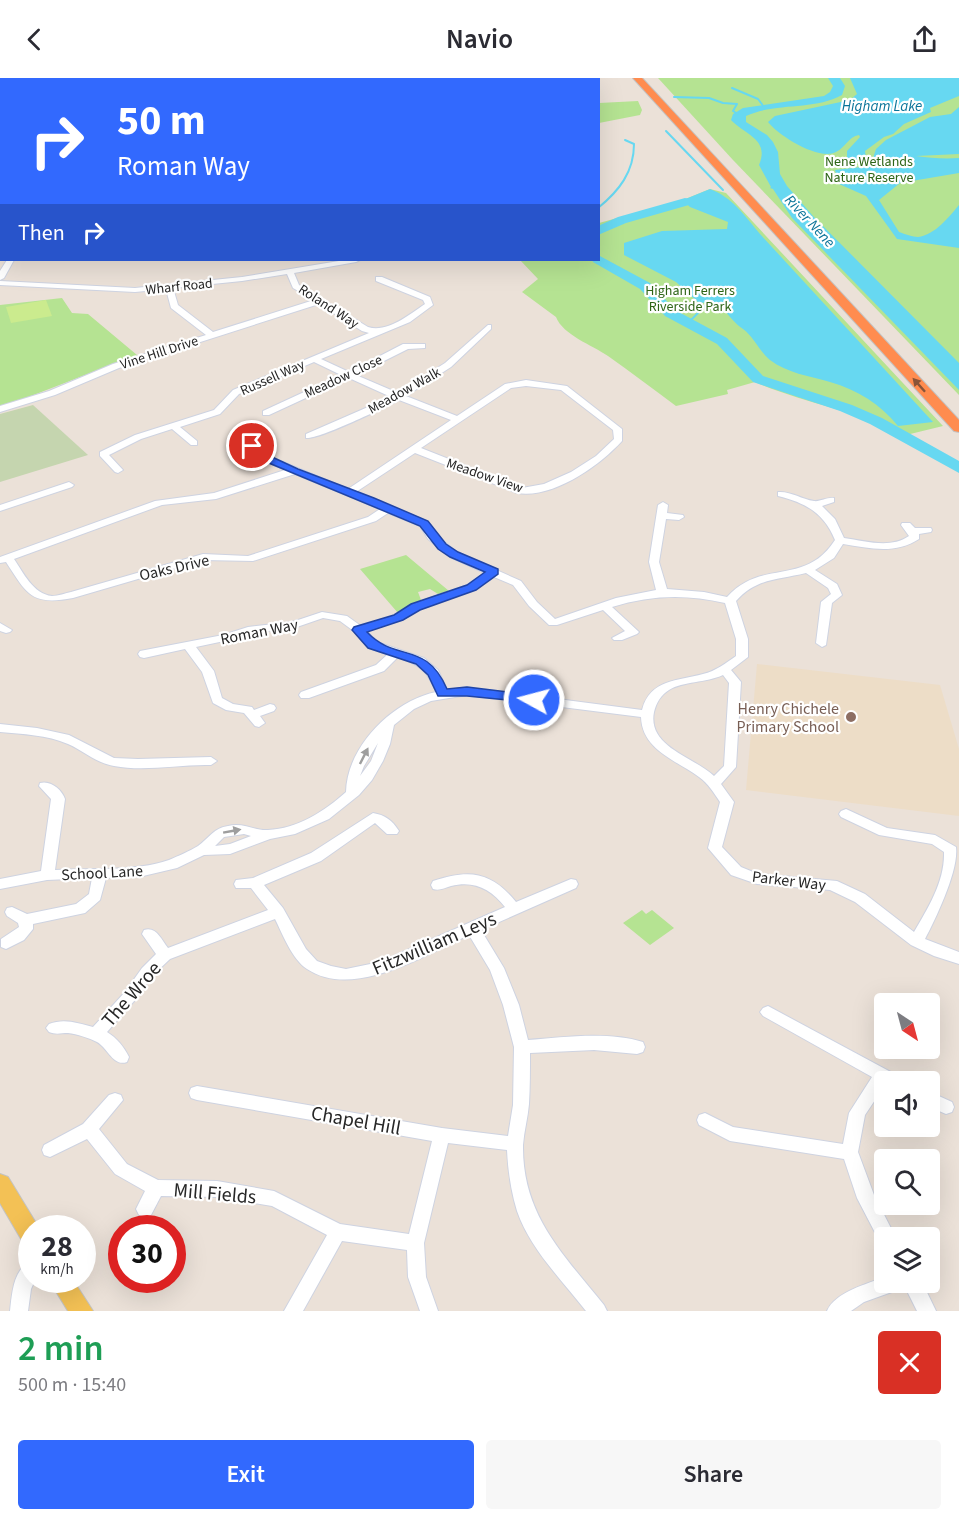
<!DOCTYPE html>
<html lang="en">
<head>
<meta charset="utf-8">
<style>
	body { margin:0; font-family:"Source Sans 3",sans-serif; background:#f7f7f7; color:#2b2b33; height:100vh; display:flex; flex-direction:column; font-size:22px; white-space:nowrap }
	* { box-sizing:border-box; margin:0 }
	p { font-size:20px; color:#7c7c81 }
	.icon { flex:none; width:33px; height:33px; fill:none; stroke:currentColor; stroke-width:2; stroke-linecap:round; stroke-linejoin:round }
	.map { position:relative; height:1233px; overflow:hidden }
	.sheet { display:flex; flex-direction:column; background:#fff; flex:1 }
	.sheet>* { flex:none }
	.guide { position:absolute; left:0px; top:0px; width:600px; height:183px; box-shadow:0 6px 24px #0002; background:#3269fe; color:#fff; overflow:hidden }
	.needle { width:39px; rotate:144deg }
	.fabs { position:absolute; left:874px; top:915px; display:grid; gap:12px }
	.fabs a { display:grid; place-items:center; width:66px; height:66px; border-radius:6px; background:#fff; box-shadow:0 6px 24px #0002; font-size:30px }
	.speed { position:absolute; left:18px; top:1137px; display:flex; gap:12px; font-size:30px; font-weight:700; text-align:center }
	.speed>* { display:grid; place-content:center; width:78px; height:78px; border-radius:50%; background:#fff; box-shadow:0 6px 24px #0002; line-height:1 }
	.speed small { font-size:15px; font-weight:400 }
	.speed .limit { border:9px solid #d22; background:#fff; color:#111 }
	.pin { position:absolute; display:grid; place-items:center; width:51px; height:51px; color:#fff; margin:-26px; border:3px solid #fff; border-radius:50%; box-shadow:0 2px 6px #0007 }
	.me { position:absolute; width:66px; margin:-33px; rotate:277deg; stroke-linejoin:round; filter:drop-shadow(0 0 4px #0008) }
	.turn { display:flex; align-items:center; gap:21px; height:126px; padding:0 18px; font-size:27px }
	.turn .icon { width:78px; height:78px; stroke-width:2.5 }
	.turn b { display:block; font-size:42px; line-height:51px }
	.then { display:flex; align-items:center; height:57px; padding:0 18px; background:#0003; gap:12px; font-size:22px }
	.round { display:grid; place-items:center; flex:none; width:63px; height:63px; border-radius:6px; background:#f7f7f7 }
	.overview { display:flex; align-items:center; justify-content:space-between; height:102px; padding:0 18px }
	h1 { font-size:36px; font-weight:600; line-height:45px; color:#1e9e55 }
	.action { display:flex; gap:12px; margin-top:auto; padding:12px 18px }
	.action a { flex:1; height:69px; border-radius:6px; background:#3269fe; color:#fff; font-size:24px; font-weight:600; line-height:69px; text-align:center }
	.action a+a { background:#f7f7f7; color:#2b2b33 }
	header { display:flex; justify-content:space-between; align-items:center; height:78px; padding:0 18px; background:#fff; font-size:27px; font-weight:600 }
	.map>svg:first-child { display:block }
	.education { fill:#edddc7 }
	.green { fill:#b5e392 }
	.cemetery { fill:#c5d5af }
	.pitch { fill:#cbeb8e }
	.water { fill:#67d8f1 }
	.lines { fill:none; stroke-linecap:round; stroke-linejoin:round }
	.stream { stroke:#67d8f1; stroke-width:2 }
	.river { fill:#67d8f1; fill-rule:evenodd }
	.minor-casing { stroke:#ced3e1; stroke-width:2 }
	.major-casing { stroke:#c3c3c3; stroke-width:2 }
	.highway-casing { stroke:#c3c3c3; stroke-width:2 }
	.minor { fill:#fff; fill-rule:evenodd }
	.major { fill:#f3c155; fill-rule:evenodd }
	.highway { fill:#ff8c4f; fill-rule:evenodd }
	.oneway { fill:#885439 }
	.oneway2 { fill:#9e9e9e }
	.route { fill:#3269fe; stroke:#2044a5; stroke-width:1.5 }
	.education-dot { fill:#8d6e63; stroke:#fff; stroke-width:2 }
	.labels { text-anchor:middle; stroke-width:4.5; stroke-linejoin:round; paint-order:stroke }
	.far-park-label { font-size:14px; fill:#2e6517; stroke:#fff }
	.far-street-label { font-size:14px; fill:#272727; stroke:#fff }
	.far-water-label { font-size:15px; font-style:italic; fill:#0a7499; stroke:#fff }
	.street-label { font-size:16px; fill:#272727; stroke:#fff }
	.education-label { font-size:16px; fill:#785e54; stroke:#fff; text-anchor:end }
	.near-street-label { font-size:20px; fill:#272727; stroke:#fff }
</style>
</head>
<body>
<header><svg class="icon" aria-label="back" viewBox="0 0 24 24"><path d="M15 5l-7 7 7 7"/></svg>Navio<svg class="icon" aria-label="share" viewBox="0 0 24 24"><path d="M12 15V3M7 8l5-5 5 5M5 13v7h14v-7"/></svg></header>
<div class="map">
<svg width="959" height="1233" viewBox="0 0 959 1233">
	<rect width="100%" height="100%" fill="#ebe1d8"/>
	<!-- education -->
	<polygon class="education" points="757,586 940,607 959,671 959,738 746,712"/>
	<!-- green -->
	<g class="green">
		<polygon points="658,0 959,0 959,317 733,82"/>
		<polygon points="638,23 642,32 640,37 599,45 599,25"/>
		<path d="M710 111 726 115 943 348 902 358C857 332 803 325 755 304L727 312 728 316 676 328C653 311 631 294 608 278 592 267 563 257 556 239L522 214 538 201 520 182H598L599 145 683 122Z"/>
		<polygon points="62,220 72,235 88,236 137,277 0,330 0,227"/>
		<polygon points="406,477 449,513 438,516 430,511 418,514 421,522 398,535 360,491"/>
		<polygon points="642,832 646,836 652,832 674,850 650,867 623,845"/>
	</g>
	<!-- cemetery -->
	<polygon class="cemetery" points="33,327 88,377 0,404 0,336"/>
	<!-- pitch -->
	<polygon class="pitch" points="46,222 52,238 11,245 6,229"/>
	<!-- water -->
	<g class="water">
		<path d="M828 0H840L845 8 842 17C813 33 776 24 746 38V44L767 57 773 64 778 74 780 96 787 108 813 138 959 285V312L792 140 773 111 770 110 771 109 759 87C770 61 745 57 731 42L733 36 743 30 824 18 830 14 833 8Z"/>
		<path d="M850 0H959V18L930 30 931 34 904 46 893 56 884 59 865 73 866 80H873L876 71 886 62 930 39 951 36 959 29V76L916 78C930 80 944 81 959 80V95L900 105 879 122 899 154C905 156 913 159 918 159 935 157 949 139 959 127V170L897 161 866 118 839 106 835 92 898 85 899 82 858 84 847 82V73L860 59 859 57C848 59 846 69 836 74 819 83 779 58 768 44L775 38 850 22 857 16Z"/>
		<path d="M710 111C732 119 745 138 760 156L933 344 898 348C880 326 858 312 830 304 809 298 787 295 770 282 759 273 754 259 743 251 724 237 724 221 699 225L676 204 624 177V165L662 153 727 151 728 144 690 129 683 122Z"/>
	</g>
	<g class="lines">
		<!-- stream -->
		<g class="stream">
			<polyline points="732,10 758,21 764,29"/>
			<polyline points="674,19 709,20 723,25 737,26 733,33 738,36"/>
			<polyline points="666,53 723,112"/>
			<path d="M598 130C619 113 634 94 634 66L625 62"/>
			<polyline points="688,245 710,223"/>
		</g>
		<!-- river -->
		<g class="river">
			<polygon points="685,120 689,121 689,127 626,145 598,157 598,148 618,139"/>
			<polygon points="598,177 650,205 675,232 727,260 763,298 852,327 882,340 959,383 959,395 870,346 840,333 753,304 717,266 665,238 640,211 593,184 592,182 598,182"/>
		</g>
		<defs>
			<g id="minor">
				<polygon points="12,0 23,0 8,2"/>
				<polygon points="75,0 81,0 83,2 76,2"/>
				<polygon points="232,0 238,0 230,2"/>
				<polygon points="0,1 3,2 2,5 0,5"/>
				<polygon points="2,16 2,20 0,21 0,17"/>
				<rect x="0" y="88" width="2" height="4"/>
				<rect x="0" y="114" width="2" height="4"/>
				<rect x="0" y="157" width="2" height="4"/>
				<polygon points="7,182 14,182 4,200 0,202 0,193"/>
				<path d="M345 182H360L356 184 294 195 299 207 368 249C387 255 409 237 425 226L423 222 376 203V199H382L430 219 433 227 410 244 321 281 349 294 403 266H425V270L408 271 356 297 398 315 445 285 488 247H491V251L451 289 406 318 457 338 505 306 526 302 567 308 622 351V363C599 388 553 421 517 415L415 375 356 414 428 444 437 458 458 475 521 503 537 524 555 541 616 520 656 512 649 484 658 427 663 424 668 427 667 435 683 437 684 439 679 442 666 441 659 484 667 511 704 514 727 519C762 480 805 509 835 462 824 435 806 425 778 418V414C791 413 801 421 814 423 820 424 827 419 834 420V424L822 428 835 441 844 460C866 463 890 471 909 458L901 447 902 445H910L915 450H931L932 452 931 454 919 456V461C895 477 869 470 843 466L834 480 815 492 837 506 842 517 832 525 826 567 822 569 816 565 821 524 831 516 828 510 806 495C778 502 756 500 736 523L748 561V579L731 592 741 604 736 689 721 706 734 724 722 769 741 789 758 796 837 803 865 816 914 854C928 830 945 803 944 774L932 766 879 757 841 739 839 736 841 733 846 731 887 750 935 757 956 769C959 792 936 840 925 861L959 874V886L934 878 911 867 855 824 830 812 757 806 731 797 708 770 720 724C714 715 708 705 699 699 676 682 642 672 641 639L467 617 431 623 414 631 394 647 390 666 383 683 372 702 359 717 329 741 295 756 270 761 230 776 204 777 177 790 143 798 106 800 100 822 85 835 33 846V851L24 862 6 871 1 869V861L19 849 18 845 7 838 5 834 7 830 12 829 27 836 76 826 89 816 92 800 47 802 0 811V801L41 793 51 721 39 708 40 705C51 702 62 712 65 721L55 792C90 790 135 794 169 782 178 778 190 773 198 768 209 760 214 750 228 748 243 744 255 753 268 752 297 751 325 733 346 714 347 668 393 623 436 614 427 592 420 587 398 579L384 593 309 620H301L299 617 301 614 376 587 388 576 369 570 355 554 340 543 323 540 294 550 250 555 229 562 196 569 214 593 222 620 233 626 252 629 254 632 270 626 274 627 276 630 274 633 260 638 265 645 259 649 255 648 244 635 226 632 213 625 202 594 185 571 144 580 140 579 138 576 140 573 223 557 248 549 292 544 322 534 347 538 361 548 394 538 412 527 467 507 485 495 450 479 428 461 420 448 388 435 376 443 253 483 203 482 73 520C31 528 27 516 6 484L0 485V479L155 423 214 415 285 392 265 383 233 357V353H239L271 379 348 411 451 342 399 322C383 330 320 361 306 360V356L391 319 349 300 269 337H263V333L341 297 314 284 239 316 220 336 180 349 197 363V367H191L172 351 141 361 109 377 123 392 118 395 115 394 100 378V374L135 357 214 332 233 312 369 255 362 253 319 226 119 290 55 317 0 334V328L49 313 113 286 206 257 171 230 166 211 135 214 0 207V203L135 210 242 199ZM287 196 293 210 314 222 213 254 178 227 173 210 242 203ZM526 308 561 312 613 352 614 361 596 378 571 394 544 406 522 410 421 370 511 310ZM295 396 380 431 368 439 248 478 203 476 71 514C66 515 58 518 52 518 33 516 23 494 14 481L162 427 216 421ZM494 499 513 507 529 528 549 547H557L603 532 625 553 612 560 614 562H622L637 556 639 554 612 529C651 517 686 516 725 525L736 561V578C726 585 716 593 703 596 678 603 650 601 642 632L467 609 447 612 438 592 424 580 377 564 367 553 402 542 420 531 475 511ZM723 597 729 605 724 688 714 698C694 679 647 669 654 634 656 625 661 617 669 612 683 603 706 605 723 597ZM378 665 371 683 360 698 364 688ZM244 756 251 758 230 766 215 768 224 759Z"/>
				<polygon points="69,404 74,407 72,409 0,433 0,427"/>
				<polygon points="0,545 12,552 10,554 6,555 0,553"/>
				<path d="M0 646 37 650 69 657 114 680 138 681 211 679 217 683 211 687C179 686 146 694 114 688 96 685 84 673 68 666 47 657 23 656 0 654Z"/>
				<path d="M373 735C385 737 392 742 399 753L397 756H387L375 745 321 783 264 807 283 830 306 871 317 883 331 888 346 891 380 884 505 829C491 811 474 802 451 808 444 810 440 813 433 811L431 807 433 803C469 791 491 793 516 824L571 801 576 802 578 806 576 810 481 852 504 890 519 927 528 962C562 959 610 953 643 964L645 969 643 974 637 976 594 972 530 975C530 992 530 1009 529 1026 528 1039 524 1053 523 1067 522 1137 563 1176 604 1227L607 1233H586C562 1202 530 1171 517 1133 511 1113 508 1093 507 1072L448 1065 424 1165 426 1199 438 1233H420L408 1199 407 1172 342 1163 303 1233H284L327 1157 272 1128 217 1119 161 1118 151 1137 145 1139 139 1137 136 1131 145 1113 115 1096 87 1061 50 1079 44 1077 42 1072 44 1067 83 1046 109 1017 115 1015 121 1017 123 1022 99 1051 127 1086 158 1102 217 1103 274 1113 340 1146 409 1156 432 1063 197 1022 191 1020 189 1015 191 1010 197 1008 442 1050 508 1058 513 1027 514 969 503 927 490 892 469 857C425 877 353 922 307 891 292 881 283 857 275 841L170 881 152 898 135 922 107 954C117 960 124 969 129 979L127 984C113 989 108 970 97 964 89 960 77 956 68 955 61 955 56 957 49 954L46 950 49 946C64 940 78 945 93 949L125 914 142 890 156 876 142 856 144 852C156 848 161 861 168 870L268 832 251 810H236L234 806 236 802 253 800 311 775Z"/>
				<polygon points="768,928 900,999 902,1004 885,1004 885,1007 865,1037 858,1074 874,1117 896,1160 885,1160 885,1167 881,1166 857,1120 844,1081 730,1063 699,1047 697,1042 699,1037 705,1035 733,1049 843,1066 849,1035 872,999 763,938 760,934 763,930"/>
				<polygon points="930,1014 952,1024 954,1029 952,1034 946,1036 930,1029"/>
				<path d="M32 1183V1202H35L31 1211 28 1233H10C12 1216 13 1190 32 1183Z"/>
				<path d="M885 1199V1204H922L936 1233H917L904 1207 903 1210 864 1224 851 1233H827C835 1214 867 1206 885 1199Z"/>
			</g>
			<g id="major">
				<polygon points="117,0 127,0 115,2"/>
				<rect x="0" y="22" width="2" height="4"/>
				<polygon points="0,1096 8,1099 39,1150 32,1150 32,1169 24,1166 0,1125"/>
				<polygon points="49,1202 73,1202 93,1233 68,1233"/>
			</g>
			<polygon id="highway" points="633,0 642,0 959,342 959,354 954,353"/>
		</defs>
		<!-- minor casing -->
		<use href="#minor" class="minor-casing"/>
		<!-- major casing -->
		<use href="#major" class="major-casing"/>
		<!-- highway casing -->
		<use href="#highway" class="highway-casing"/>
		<!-- minor -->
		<use href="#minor" class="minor"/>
		<!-- major -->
		<use href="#major" class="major"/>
		<!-- highway -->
		<use href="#highway" class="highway"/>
	</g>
	<!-- one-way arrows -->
	<defs><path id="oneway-solid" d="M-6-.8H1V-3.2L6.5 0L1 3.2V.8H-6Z" transform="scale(1.5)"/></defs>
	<use class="oneway" href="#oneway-solid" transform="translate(919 307) rotate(-132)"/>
	<g class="oneway2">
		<use href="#oneway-solid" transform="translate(364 678) rotate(-63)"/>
		<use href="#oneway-solid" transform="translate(232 753) rotate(-10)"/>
	</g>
	<!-- route -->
	<path class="route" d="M252 365 272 379 298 391 374 420 428 443 446 466 458 474 498 491V496L476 512 420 532 403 542 367 554C396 585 426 562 447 611L467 609 534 617 541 622 539 625 467 618H438L428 597 416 586 368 570 352 552 354 549 394 537 411 526 467 507 485 494 450 479 438 471 420 448 264 383 247 368Z"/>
	<!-- markers -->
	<circle class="education-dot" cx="851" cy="639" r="6"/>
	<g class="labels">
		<!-- far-park labels -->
		<g class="far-park-label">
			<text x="869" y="88">Nene Wetlands<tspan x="869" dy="16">Nature Reserve</tspan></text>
			<text x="690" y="217">Higham Ferrers<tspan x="690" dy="16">Riverside Park</tspan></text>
		</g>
		<!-- far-street labels -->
		<g class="far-street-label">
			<text transform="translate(179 208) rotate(-6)" y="5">Wharf Road</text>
			<text transform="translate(329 228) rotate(33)" y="5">Roland Way</text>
			<text transform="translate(159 274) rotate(-18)" y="5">Vine Hill Drive</text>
			<text transform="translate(343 298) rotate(-25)" y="5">Meadow Close</text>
			<text transform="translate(272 299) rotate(-24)" y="5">Russell Way</text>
			<text transform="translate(404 312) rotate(-29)" y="5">Meadow Walk</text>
			<text transform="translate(485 397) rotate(19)" y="5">Meadow View</text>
		</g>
		<!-- far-water labels -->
		<g class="far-water-label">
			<text x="882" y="33">Higham Lake</text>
			<text transform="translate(810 143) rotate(47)" y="5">River Nene</text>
		</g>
		<!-- street labels -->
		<g class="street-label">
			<text transform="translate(174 489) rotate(-13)" y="6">Oaks Drive</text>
			<text transform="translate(259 553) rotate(-11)" y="6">Roman Way</text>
			<text transform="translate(102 794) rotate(-3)" y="6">School Lane</text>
			<text transform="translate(789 802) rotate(7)" y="6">Parker Way</text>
		</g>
		<!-- education labels -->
		<g class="education-label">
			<text x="839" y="636">Henry Chichele<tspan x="839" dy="18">Primary School</tspan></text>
		</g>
		<!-- near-street labels -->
		<g class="near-street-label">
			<text transform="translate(434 865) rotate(-23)" y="7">Fitzwilliam Leys</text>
			<text transform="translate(131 916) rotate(-49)" y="7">The Wroe</text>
			<text transform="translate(356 1042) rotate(10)" y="7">Chapel Hill</text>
			<text transform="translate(215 1115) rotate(5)" y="7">Mill Fields</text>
		</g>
	</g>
</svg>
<div class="fabs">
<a><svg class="needle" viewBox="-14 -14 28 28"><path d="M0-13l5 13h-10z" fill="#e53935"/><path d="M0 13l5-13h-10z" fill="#7c7c81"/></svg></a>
<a><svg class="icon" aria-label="sound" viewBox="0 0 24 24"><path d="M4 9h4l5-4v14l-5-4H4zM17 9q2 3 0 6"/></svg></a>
<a><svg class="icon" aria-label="search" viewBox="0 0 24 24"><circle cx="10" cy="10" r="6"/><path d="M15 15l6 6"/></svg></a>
<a><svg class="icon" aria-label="layers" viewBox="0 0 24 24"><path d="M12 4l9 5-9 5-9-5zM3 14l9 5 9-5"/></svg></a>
</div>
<div class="speed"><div>28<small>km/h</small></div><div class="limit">30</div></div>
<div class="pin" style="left:252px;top:368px;background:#d93025"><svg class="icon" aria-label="arrive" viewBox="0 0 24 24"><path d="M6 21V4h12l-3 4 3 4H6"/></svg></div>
<svg class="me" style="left:534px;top:622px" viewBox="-20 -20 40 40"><circle r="17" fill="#3269fe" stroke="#fff" stroke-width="3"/><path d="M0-11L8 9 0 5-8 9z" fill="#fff"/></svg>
<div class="guide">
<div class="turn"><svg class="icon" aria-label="right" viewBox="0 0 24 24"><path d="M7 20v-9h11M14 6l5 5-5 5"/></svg><div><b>50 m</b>Roman Way</div></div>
<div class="then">Then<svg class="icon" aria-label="right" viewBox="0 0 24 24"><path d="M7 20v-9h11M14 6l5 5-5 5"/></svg></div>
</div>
</div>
<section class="sheet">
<div class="overview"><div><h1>2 min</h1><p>500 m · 15:40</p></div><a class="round" style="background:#d93025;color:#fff"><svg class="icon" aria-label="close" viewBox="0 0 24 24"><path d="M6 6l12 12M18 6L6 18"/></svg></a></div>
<div class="action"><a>Exit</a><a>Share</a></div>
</section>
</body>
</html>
